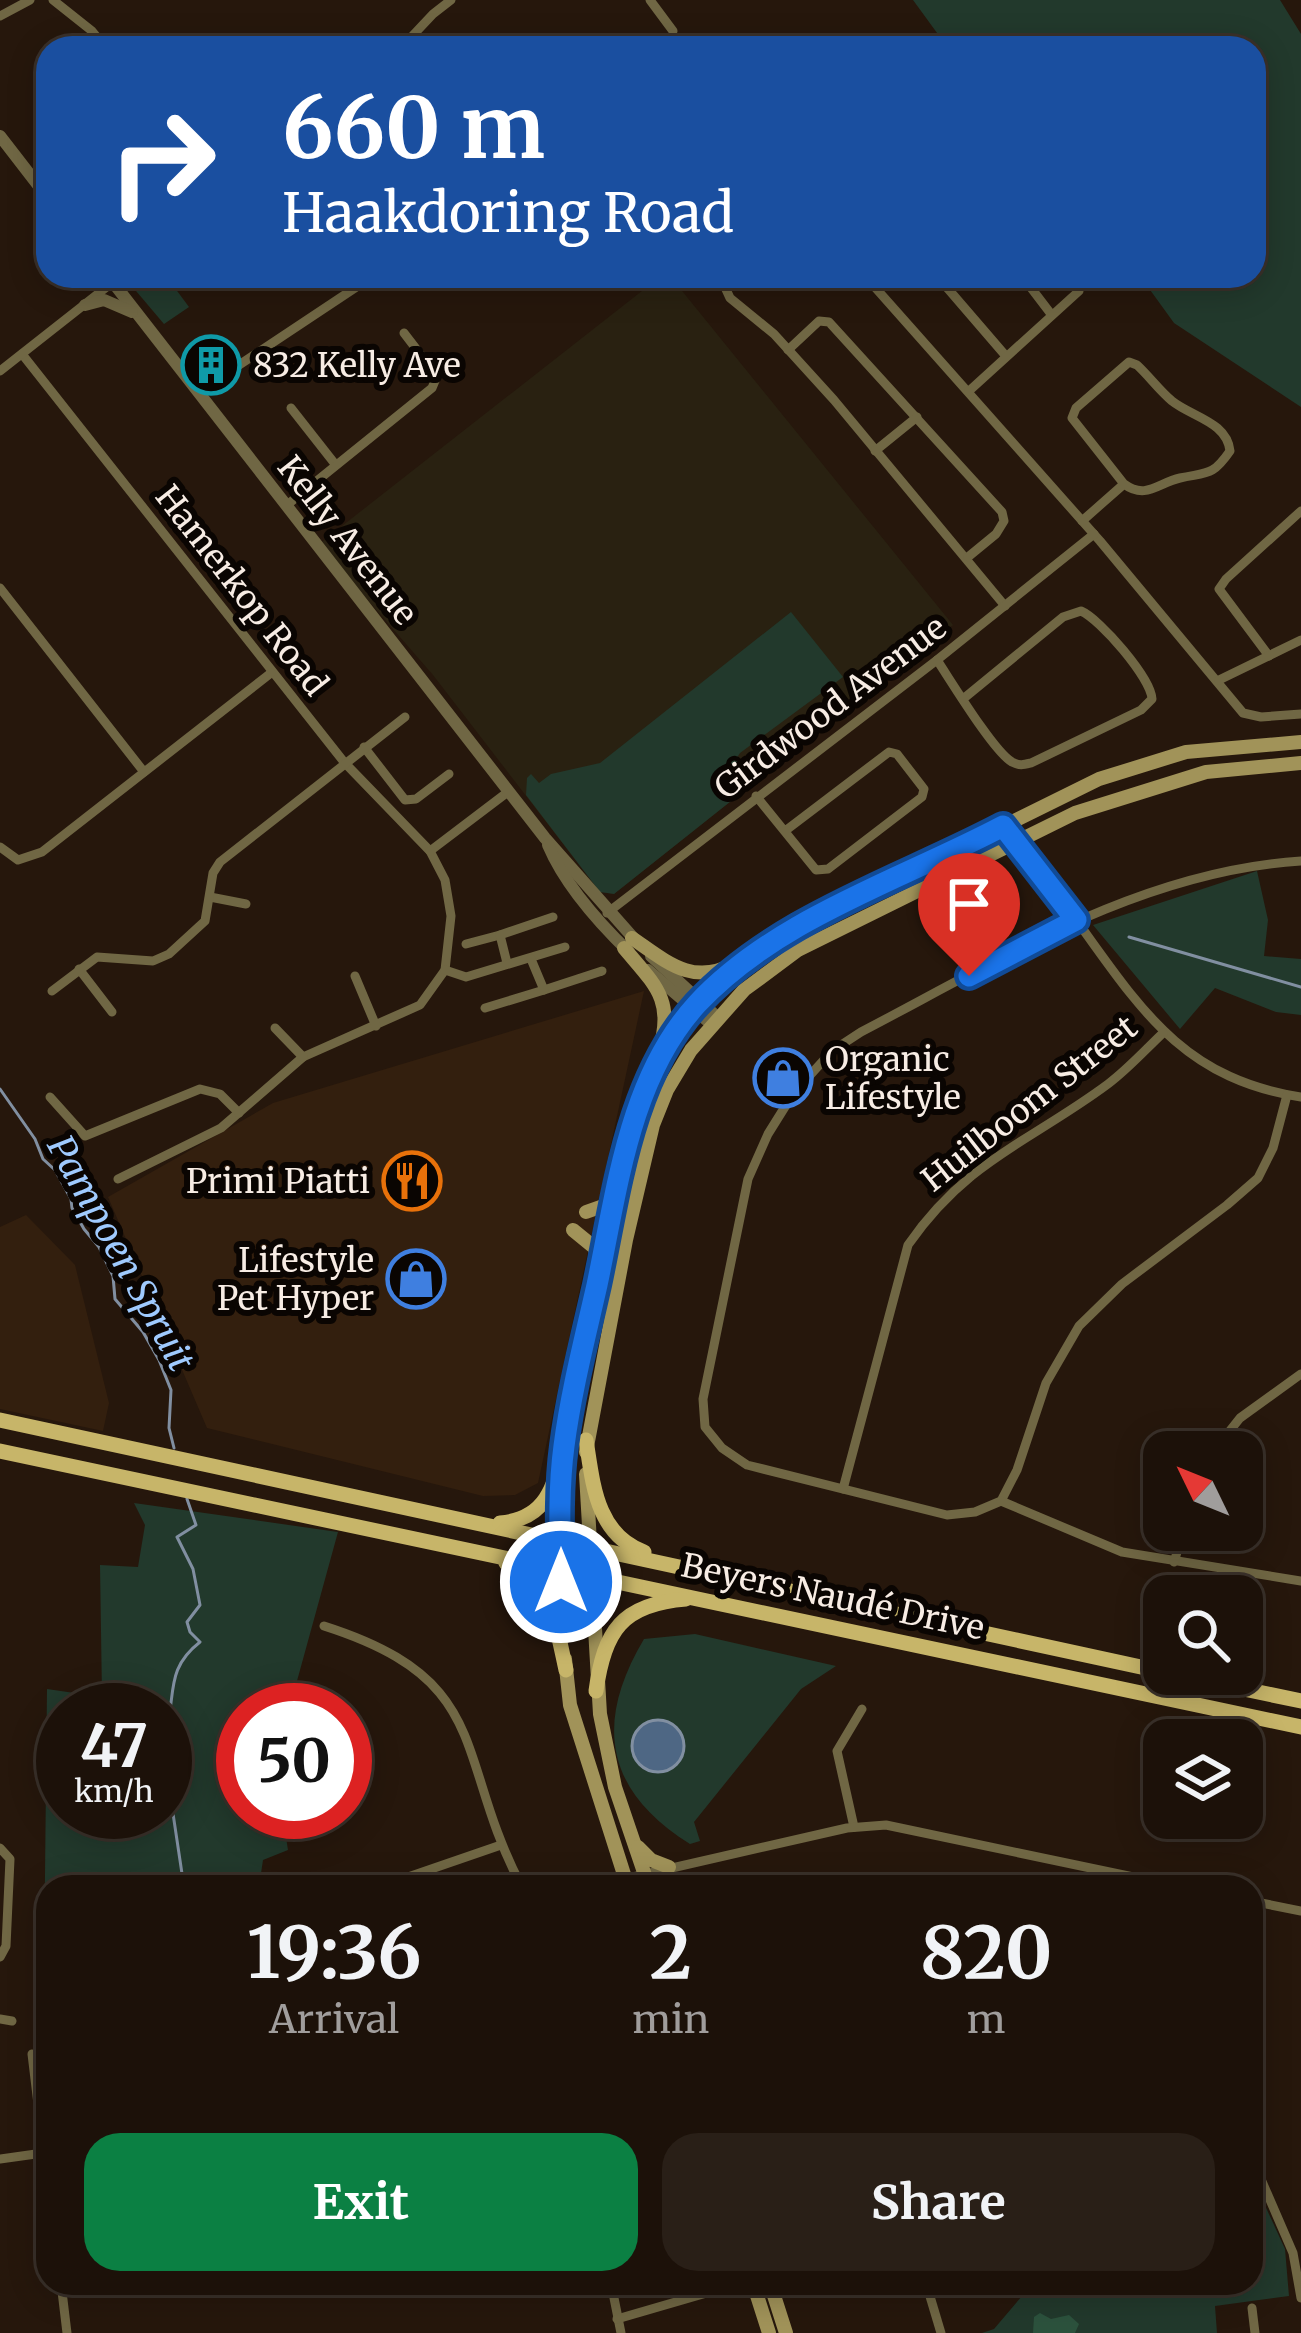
<!DOCTYPE html>
<html lang="en">
<head>
<meta charset="utf-8">
<style>
	body { margin:0; font-family:Merriweather,serif; background:#291f17; color:#f1f3f6; height:100vh; display:flex; flex-direction:column; font-size:45px; white-space:nowrap }
	* { box-sizing:border-box; margin:0 }
	p { font-size:39px; color:#a09d9c }
	.icon { flex:none; width:66px; height:66px; fill:none; stroke:currentColor; stroke-width:2; stroke-linecap:round; stroke-linejoin:round }
	.map { position:relative; flex:1; overflow:hidden }
	.panel { position:absolute; left:36px; top:1875px; width:1227px; height:420px; display:flex; flex-direction:column; background:#1c1109; border-radius:36px; box-shadow:0 6px 30px #0003,0 0 0 3px #3a312a }
	.panel>* { flex:none }
	.guide { position:absolute; left:36px; top:36px; width:1230px; height:252px; border-radius:36px; box-shadow:0 6px 30px #0003,0 0 0 3px #3a312a; background:#1a4fa0; color:#fff; overflow:hidden }
	.needle { width:78px; rotate:313deg }
	.buttons { position:absolute; left:1143px; top:1431px; display:grid; gap:24px }
	.buttons a { display:grid; place-items:center; width:120px; height:120px; border-radius:24px; background:#1c1109; box-shadow:0 6px 30px #0003,0 0 0 3px #3a312a; font-size:60px }
	.speed { position:absolute; left:36px; top:1683px; display:flex; gap:24px; font-size:60px; font-weight:700; text-align:center }
	.speed>* { display:grid; place-content:center; width:156px; height:156px; border-radius:50%; background:#1c1109; box-shadow:0 6px 30px #0003,0 0 0 3px #3a312a; line-height:1 }
	.speed small { font-size:30px; font-weight:400 }
	.speed .limit { border:18px solid #d22; background:#fff; color:#111 }
	.pin { position:absolute; display:grid; place-items:center; width:102px; height:102px; color:#fff; margin:-123px -51px; border-radius:50% 50% 50% 0; rotate:-45deg; box-shadow:0 0 12px #0007 }
	.pin .icon { rotate:45deg }
	.me { position:absolute; width:132px; margin:-66px; rotate:0deg; stroke-linejoin:round; filter:drop-shadow(0 0 9px #0008) }
	.turn { display:flex; align-items:center; gap:42px; height:252px; padding:0 48px; font-size:54px }
	.turn .icon { width:156px; height:156px; stroke-width:2.5 }
	.turn b { display:block; font-size:84px; line-height:102px }
	.eta { display:flex; justify-content:space-evenly; align-items:center; height:204px; text-align:center }
	.eta b { font-size:72px; font-weight:700; line-height:84px }
	.action { display:flex; gap:24px; margin-top:auto; padding:24px 48px }
	.action a { flex:1; height:138px; border-radius:36px; background:#0b8043; color:#fff; font-size:48px; font-weight:700; line-height:138px; text-align:center }
	.action a+a { background:#291f17; color:#f1f3f6 }
	.map>svg:first-child { display:block }
	.built { fill:#331f0e }
	.education { fill:#292111 }
	.green { fill:#22392c; fill-rule:evenodd }
	.forest { fill:#2c523d }
	.water { fill:#4e6784; stroke:#818fa1; stroke-width:3 }
	.lines { fill:none; stroke-linecap:round; stroke-linejoin:round }
	.stream { stroke:#818fa1; stroke-width:3 }
	.minor { stroke:#706744; stroke-width:9 }
	.tertiary { stroke:#706744; stroke-width:12 }
	.secondary { stroke:#a19359; stroke-width:14 }
	.primary { stroke:#c7b569; stroke-width:15 }
	.route-casing { stroke:#114b97; stroke-width:30 }
	.route { stroke:#1a73e8; stroke-width:21 }
	.labels { text-anchor:middle; stroke-width:12; stroke-linejoin:round; paint-order:stroke }
	.poi-label { font-size:33px; fill:#f7ece4; stroke:#0a0502; text-anchor:start }
	.street-label { font-size:33px; fill:#f7ece4; stroke:#0a0502 }
	.water-label { font-size:36px; font-style:italic; fill:#9fcafe; stroke:#0a0502 }
</style>
</head>
<body>
<div class="map">
<svg width="1301" height="2333" viewBox="0 0 1301 2333">
	<rect width="100%" height="100%" fill="#26170c"/>
	<!-- built -->
	<g class="built">
		<polygon points="644,991 538,1483 515,1495 483,1496 207,1428 108,1197 273,1103"/>
		<polygon points="26,1215 75,1265 109,1403 103,1431 0,1409 0,1227"/>
	</g>
	<!-- education -->
	<polygon class="education" points="661,276 670,276 953,625 614,894 600,892 433,675 319,544"/>
	<!-- green -->
	<g class="green">
		<polygon points="913,0 1280,0 1301,34 1301,407 1174,323 1140,276 1254,276 1254,48 948,48"/>
		<polygon points="143,276 166,276 189,307 164,324 131,285"/>
		<polygon points="791,612 843,677 740,753 736,759 755,782 614,894 600,892 526,795 527,778 531,774 539,783 551,774 600,763"/>
		<polygon points="1257,871 1268,920 1264,956 1301,959 1301,1015 1276,1012 1215,988 1180,1029 1093,925"/>
		<path d="M134 1503 338 1532 289 1710H243V1812H282L288 1850 263 1860 260 1880 264 1887H48V2059L43 2061 47 1689 102 1697 100 1565 138 1567 145 1525ZM165 1710V1812H63V1710Z"/>
		<path d="M695 1634 836 1666 801 1689 694 1822 700 1841 690 1844C605 1791 594 1723 644 1639Z"/>
		<polygon points="1251,2175 1285,2249 1289,2296 1215,2306 1217,2333 982,2333 994,2329 1033,2283 1251,2283"/>
	</g>
	<!-- forest -->
	<polygon class="forest" points="1040,2313 1051,2319 1069,2315 1079,2324 1075,2333 1033,2333 1034,2317"/>
	<!-- water -->
	<circle class="water" cx="658" cy="1746" r="26"/>
	<g class="lines">
		<!-- stream -->
		<g class="stream">
			<polyline points="1129,937 1301,987"/>
			<polyline points="0,1089 35,1139 43,1159 55,1170 71,1199 72,1208 84,1229 99,1247 113,1276 115,1299 143,1332 159,1360 171,1390 169,1428 174,1448"/>
			<path d="M165 1734C177 1696 164 1670 200 1642L190 1632 187 1622 200 1605 193 1569 177 1537 196 1525 187 1499"/>
			<polyline points="165,1760 184,1887"/>
		</g>
		<!-- minor -->
		<g class="minor">
			<polyline points="53,0 92,31 106,48"/>
			<polyline points="650,0 673,31"/>
			<polyline points="0,16 30,0"/>
			<polyline points="401,48 433,14 451,0"/>
			<polyline points="727,276 724,285 730,298 774,334 834,400 1005,606"/>
			<polyline points="865,276 1100,541 1243,713 1261,717 1301,714"/>
			<polyline points="937,276 1005,355"/>
			<polyline points="1022,276 1051,314"/>
			<polyline points="788,350 819,321 829,322 1002,512 1004,521 996,534 968,557"/>
			<polyline points="22,354 344,762 430,851 445,880 451,916 445,970 420,1005 303,1057 221,1128 118,1179"/>
			<polyline points="0,371 113,282"/>
			<polyline points="227,373 373,276"/>
			<polyline points="969,391 1079,291"/>
			<polyline points="291,408 335,464"/>
			<polyline points="875,451 917,417"/>
			<polyline points="287,505 432,388 437,376 404,333"/>
			<path d="M1082 521 1124 484C1146 500 1158 483 1180 478 1207 472 1212 477 1230 451 1227 422 1192 417 1172 401 1159 390 1149 376 1137 365L1129 362 1076 408 1072 418 1124 484"/>
			<polyline points="0,588 144,772"/>
			<polyline points="1269,656 1219,589 1226,579 1301,511"/>
			<path d="M937 660C951 681 994 752 1012 762 1020 766 1023 765 1031 763L1141 710 1152 699C1151 678 1100 619 1081 611L1063 617 963 699"/>
			<polyline points="1219,680 1301,640"/>
			<polyline points="364,747 405,800 416,799 449,774"/>
			<polyline points="756,796 816,870 828,869 922,797 924,789 897,754 889,752 785,831"/>
			<path d="M1003 826C1027 858 1053 889 1077 921 1141 1010 1184 1079 1301 1097"/>
			<polyline points="0,847 18,860 42,852 271,673"/>
			<polyline points="430,851 509,791"/>
			<polyline points="210,897 246,904"/>
			<polyline points="607,913 937,660 1094,534"/>
			<polyline points="466,944 500,935"/>
			<polyline points="507,963 500,935 553,917"/>
			<polyline points="79,969 112,1012"/>
			<polyline points="445,970 466,977 565,947"/>
			<polyline points="355,976 376,1026"/>
			<polyline points="544,990 602,971"/>
			<polyline points="52,991 97,957 153,961 169,954 205,921 213,873 220,862 405,717"/>
			<polyline points="485,1008 544,990 531,959"/>
			<polyline points="275,1028 303,1057"/>
			<path d="M1287 1095 1273 1148 1258 1178 1227 1205 1122 1284 1079 1326 1046 1383 1017 1470 1001 1501 975 1512 947 1515 747 1465 722 1448 705 1427 703 1399 748 1179 768 1134 793 1094 832 1051 861 1032C1001 959 1141 871 1301 861"/>
			<polyline points="50,1097 85,1136 200,1089 220,1094 239,1113"/>
			<polyline points="1213,1452 1240,1418 1301,1374"/>
			<path d="M843 1489 908 1245C968 1159 1030 1142 1108 1084 1128 1069 1145 1050 1163 1033"/>
			<polyline points="1001,1501 1122,1552 1301,1581"/>
			<polyline points="1174,1562 1184,1530"/>
			<path d="M324 1626C496 1681 453 1757 522 1887"/>
			<polyline points="854,1827 837,1751 862,1709"/>
			<polyline points="0,1848 10,1859 6,1946 0,1957"/>
			<polyline points="379,1887 501,1845"/>
			<polyline points="589,1887 847,1828 886,1825 1181,1887"/>
			<polyline points="1251,1901 1301,1911"/>
			<polyline points="0,2019 12,2021"/>
			<polyline points="32,2054 48,2188"/>
			<polyline points="1251,2156 1293,2253 1301,2298"/>
			<polyline points="0,2159 43,2153"/>
			<polyline points="61,2283 67,2333"/>
			<polyline points="611,2283 621,2333"/>
			<polyline points="926,2283 941,2333"/>
			<polyline points="1252,2308 1255,2333"/>
			<polyline points="617,2319 741,2283"/>
		</g>
		<!-- tertiary -->
		<g class="tertiary">
			<polyline points="0,136 48,198"/>
			<polyline points="108,276 545,838 637,942"/>
			<polyline points="85,305 104,300 132,312"/>
			<path d="M548 845C565 885 598 922 629 952"/>
			<polyline points="651,956 717,1017"/>
			<polyline points="648,970 711,1024"/>
		</g>
		<!-- secondary -->
		<g class="secondary">
			<path d="M632 938C667 962 692 986 734 964"/>
			<path d="M624 948C655 985 675 1000 659 1051"/>
			<polyline points="586,1212 603,1206 616,1193"/>
			<polyline points="573,1230 595,1248 597,1262"/>
			<polyline points="586,1452 626,1240 653,1125 667,1090 691,1050 744,990 798,950 1075,813 1206,772 1301,763"/>
			<polyline points="586,1474 600,1714 615,1787 649,1887"/>
			<polyline points="564,1637 563,1448 582,1353 640,1105 663,1054 688,1015 725,979 795,929 1099,779 1186,752 1301,742"/>
			<polyline points="565,1659 570,1705 628,1887"/>
			<polyline points="638,1847 651,1860 669,1867"/>
			<polyline points="753,2283 769,2333"/>
			<polyline points="770,2283 786,2333"/>
		</g>
		<!-- primary -->
		<g class="primary">
			<polyline points="0,1420 1164,1672"/>
			<path d="M586 1440C593 1484 596 1534 644 1552"/>
			<polyline points="0,1451 1301,1727"/>
			<path d="M500 1523C546 1519 554 1488 563 1448"/>
			<path d="M506 1563C552 1585 556 1625 566 1670"/>
			<polyline points="1172,1674 1301,1701"/>
			<path d="M596 1691C604 1631 622 1604 686 1599"/>
		</g>
	</g>
	<g class="lines">
		<defs>
			<path id="route" d="M561 1582C560 1538 558 1490 564 1446 571 1392 585 1338 597 1285 617 1191 629 1078 697 1004 777 918 901 880 1003 826L1076 920 969 976"/>
		</defs>
		<!-- route casing -->
		<use href="#route" class="route-casing"/>
		<!-- route -->
		<use href="#route" class="route"/>
	</g>
	<!-- icons -->
	<defs>
		<symbol id="building-ring" viewBox="-11 -11 22 22"><circle r="9.5" fill="#0a0502" stroke="#0f9aa8" stroke-width="1.5"/><path d="M-4-6H4V6H1V3H-1V6H-4ZM-2.5-4.3h1.7v1.8h-1.7ZM.8-4.3h1.7v1.8H.8ZM-2.5-1h1.7V.8h-1.7ZM.8-1h1.7V.8H.8Z" fill="#0f9aa8"/></symbol>
		<symbol id="shop-ring" viewBox="-11 -11 22 22"><circle r="9.5" fill="#0a0502" stroke="#3f7fe0" stroke-width="1.5"/><path d="M-5-2.5h2.3a2.7 3.5 0 0 1 5.4 0H5L5.5 6h-11ZM-1.5-2.5h3a1.5 2.3 0 0 0-3 0Z" fill="#3f7fe0"/></symbol>
		<symbol id="restaurant-ring" viewBox="-11 -11 22 22"><circle r="9.5" fill="#0a0502" stroke="#e8710a" stroke-width="1.5"/><path d="M-5-6h1v4h1v-4h1v4h1v-4h1v5L-1.5 .5V6h-2V.5L-5-1ZM5-6V6H3V1.5H1.5Q1.5-4 5-6Z" fill="#e8710a"/></symbol>
	</defs>
	<g fill-rule="evenodd">
		<use href="#building-ring" x="178" y="332" width="66" height="66"/>
		<use href="#shop-ring" x="750" y="1045" width="66" height="66"/>
		<use href="#restaurant-ring" x="379" y="1148" width="66" height="66"/>
		<use href="#shop-ring" x="383" y="1246" width="66" height="66"/>
	</g>
	<g class="labels">
		<!-- poi labels -->
		<g class="poi-label">
			<text x="253" y="377">832 Kelly Ave</text>
			<text x="825" y="1071">Organic<tspan x="825" dy="38">Lifestyle</tspan></text>
			<text x="370" y="1193" text-anchor="end">Primi Piatti</text>
			<text x="374" y="1272" text-anchor="end">Lifestyle<tspan x="374" dy="38">Pet Hyper</tspan></text>
		</g>
		<!-- street labels -->
		<g class="street-label">
			<text transform="translate(348 540) rotate(52)" y="12">Kelly Avenue</text>
			<text transform="translate(242 590) rotate(52)" y="12">Hamerkop Road</text>
			<text transform="translate(830 707) rotate(-37)" y="12">Girdwood Avenue</text>
			<text transform="translate(1029 1103) rotate(-38)" y="12">Huilboom Street</text>
			<text transform="translate(833 1596) rotate(12)" y="12">Beyers Naudé Drive</text>
		</g>
		<!-- water labels -->
		<g class="water-label">
			<text transform="translate(121 1253) rotate(61)" y="13">Pampoen Spruit</text>
		</g>
	</g>
</svg>
<div class="buttons">
<a><svg class="needle" viewBox="-14 -14 28 28"><path d="M0-13l5 13h-10z" fill="#e53935"/><path d="M0 13l5-13h-10z" fill="#a09d9c"/></svg></a>
<a><svg class="icon" aria-label="search" viewBox="0 0 24 24"><circle cx="10" cy="10" r="6"/><path d="M15 15l6 6"/></svg></a>
<a><svg class="icon" aria-label="layers" viewBox="0 0 24 24"><path d="M12 4l9 5-9 5-9-5zM3 14l9 5 9-5"/></svg></a>
</div>
<div class="speed"><div>47<small>km/h</small></div><div class="limit">50</div></div>
<div class="pin" style="left:969px;top:976px;background:#d93025"><svg class="icon" aria-label="arrive" viewBox="0 0 24 24"><path d="M6 21V4h12l-3 4 3 4H6"/></svg></div>
<svg class="me" style="left:561px;top:1582px" viewBox="-20 -20 40 40"><circle r="17" fill="#1a73e8" stroke="#fff" stroke-width="3"/><path d="M0-11L8 9 0 5-8 9z" fill="#fff"/></svg>
<div class="guide">
<div class="turn"><svg class="icon" aria-label="right" viewBox="0 0 24 24"><path d="M7 20v-9h11M14 6l5 5-5 5"/></svg><div><b>660 m</b>Haakdoring Road</div></div>
</div>
<section class="panel">
<div class="eta">
<div><b>19:36</b><p>Arrival</p></div>
<div><b>2</b><p>min</p></div>
<div><b>820</b><p>m</p></div>
</div>
<div class="action"><a>Exit</a><a>Share</a></div>
</section>
</div>
</body>
</html>
